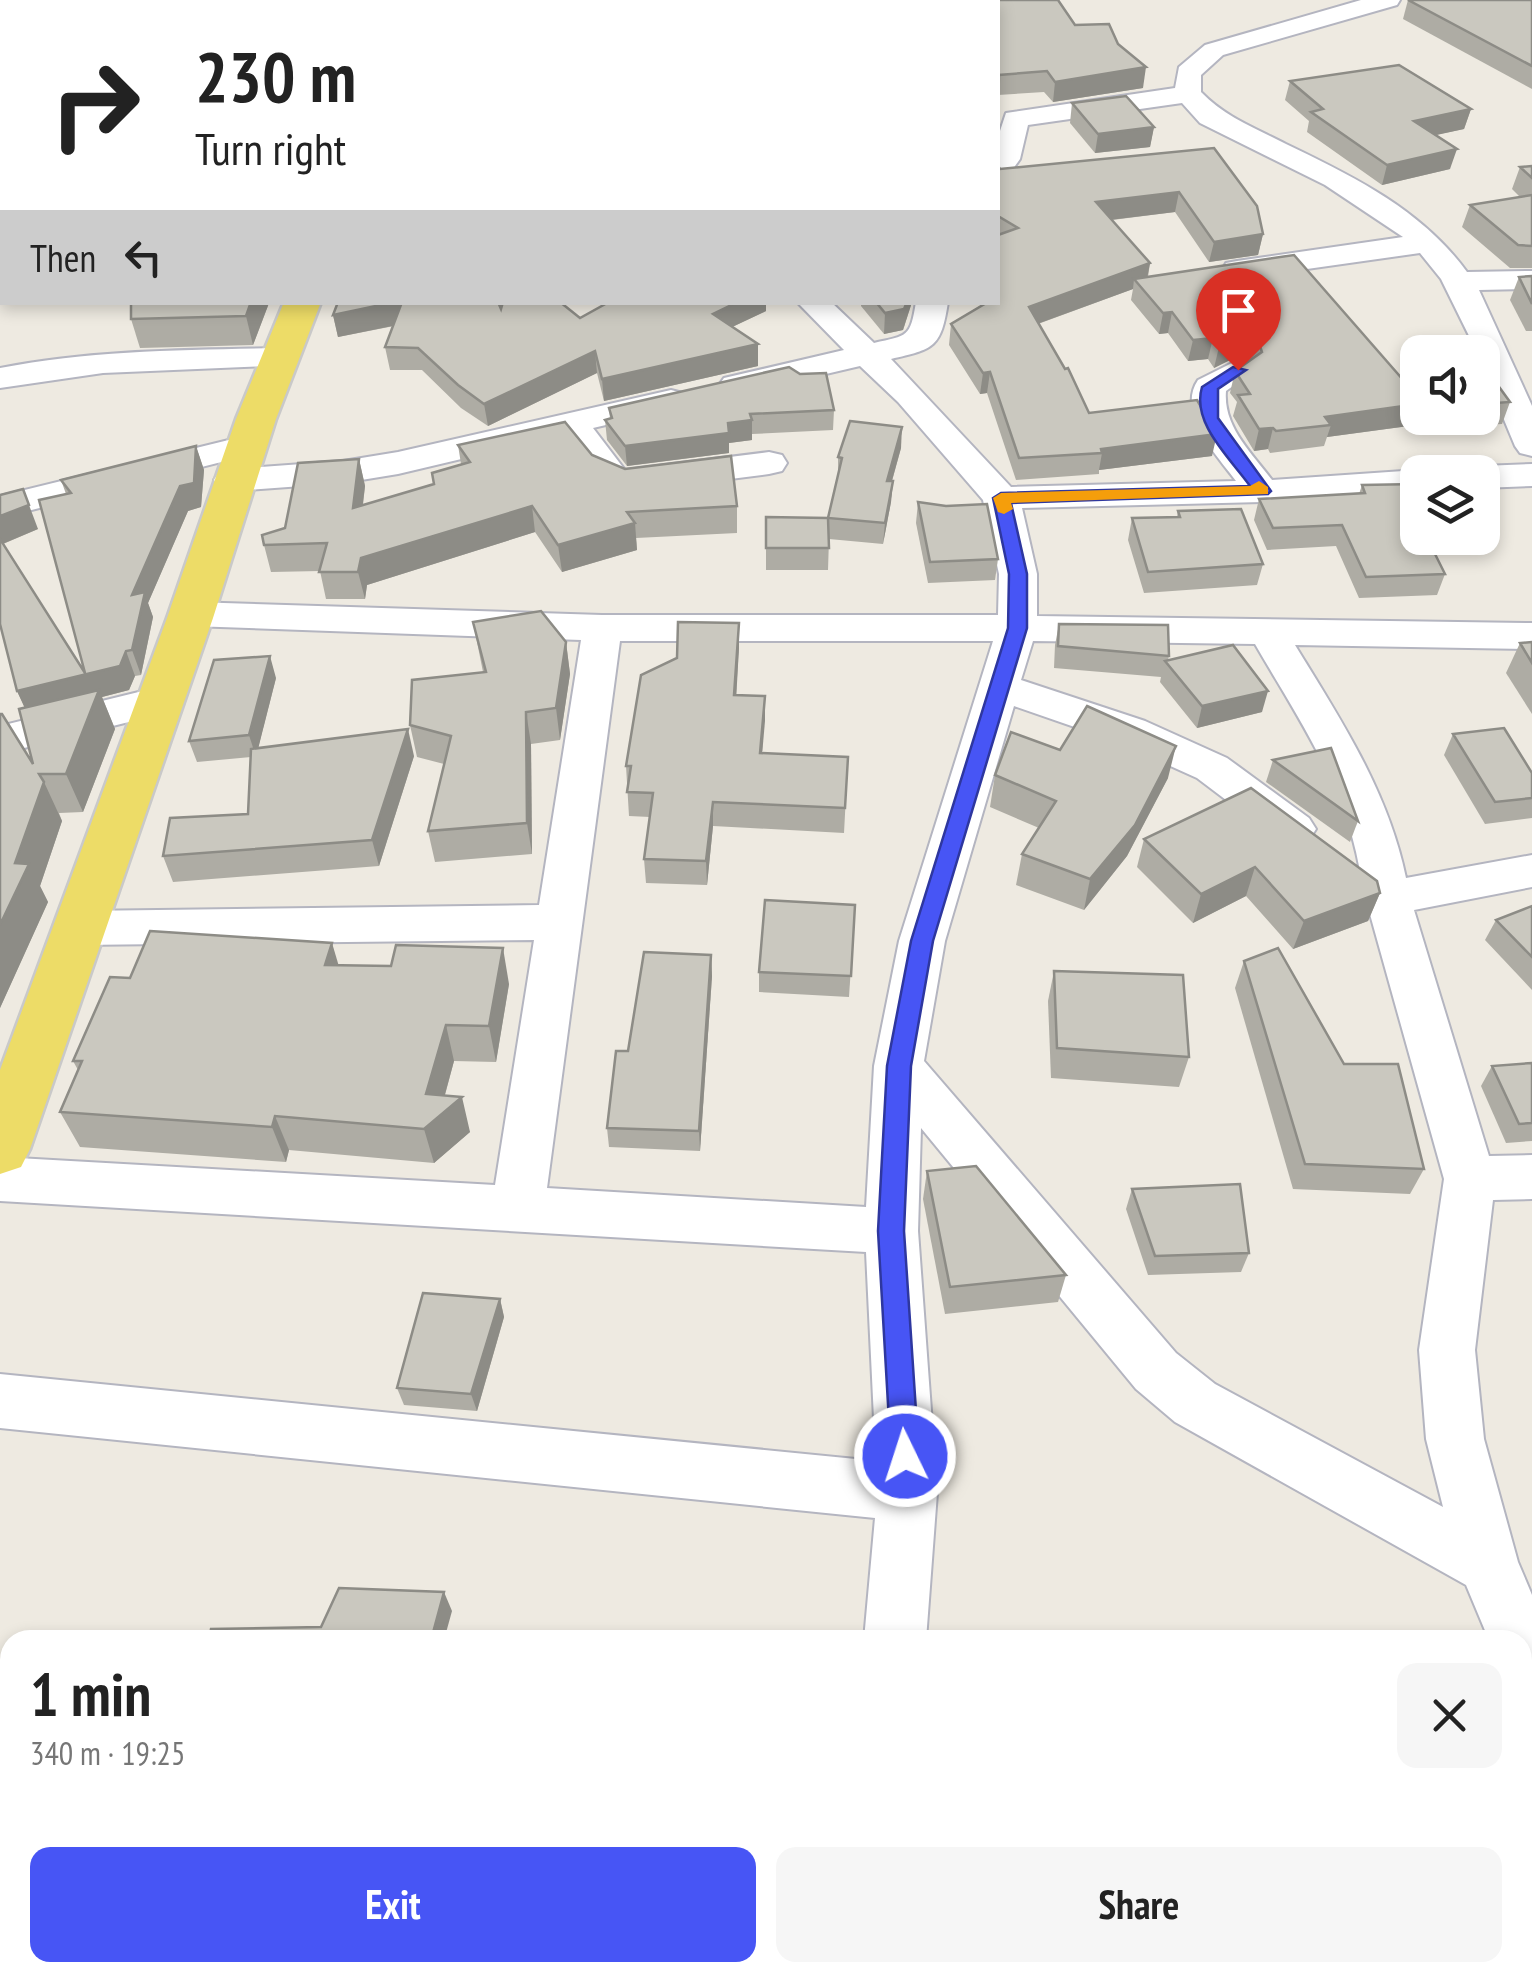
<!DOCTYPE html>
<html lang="en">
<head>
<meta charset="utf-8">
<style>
	body { margin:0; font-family:"PT Sans Narrow",sans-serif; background:#f6f6f6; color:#222; height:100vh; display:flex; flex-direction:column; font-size:38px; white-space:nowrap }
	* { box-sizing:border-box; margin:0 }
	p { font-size:32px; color:#767676 }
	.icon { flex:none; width:55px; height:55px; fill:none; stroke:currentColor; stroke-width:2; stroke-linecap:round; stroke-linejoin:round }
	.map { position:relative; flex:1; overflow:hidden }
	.sheet { position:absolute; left:0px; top:1630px; width:1532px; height:352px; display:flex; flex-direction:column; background:#fff; border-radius:30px 30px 0 0; box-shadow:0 5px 15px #0003 }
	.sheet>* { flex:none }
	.hud { position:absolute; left:0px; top:0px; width:1000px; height:305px; box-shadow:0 5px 15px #0003; background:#fff; color:#222; overflow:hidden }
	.fabs { position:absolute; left:1400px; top:335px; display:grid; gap:20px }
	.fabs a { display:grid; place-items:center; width:100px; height:100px; border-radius:20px; background:#fff; box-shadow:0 5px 15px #0003; font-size:50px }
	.pin { position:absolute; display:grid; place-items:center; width:85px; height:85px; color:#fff; margin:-102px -42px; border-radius:50% 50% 50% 0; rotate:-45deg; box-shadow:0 0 10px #0007 }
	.pin .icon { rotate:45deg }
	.me { position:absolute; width:110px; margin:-55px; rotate:356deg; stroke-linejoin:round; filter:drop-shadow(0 0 8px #0008) }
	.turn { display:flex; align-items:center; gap:35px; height:210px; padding:0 30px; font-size:45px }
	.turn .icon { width:130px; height:130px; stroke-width:2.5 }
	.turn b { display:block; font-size:70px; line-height:85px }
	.then { display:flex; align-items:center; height:95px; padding:0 30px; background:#0003; gap:20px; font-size:38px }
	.round { display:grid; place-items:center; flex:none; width:105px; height:105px; border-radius:20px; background:#f6f6f6 }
	.head { display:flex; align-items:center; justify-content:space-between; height:170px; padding:0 30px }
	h1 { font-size:60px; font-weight:700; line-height:75px }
	.primary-button { display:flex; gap:20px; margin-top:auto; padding:20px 30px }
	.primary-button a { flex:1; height:115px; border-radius:20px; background:#4755f5; color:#fff; font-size:40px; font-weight:700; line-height:115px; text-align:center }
	.primary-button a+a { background:#f6f6f6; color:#222 }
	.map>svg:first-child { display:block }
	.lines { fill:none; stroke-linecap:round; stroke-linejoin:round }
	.minor-casing { stroke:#b4b5c0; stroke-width:4 }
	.major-casing { stroke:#c9c9c9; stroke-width:5 }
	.minor { fill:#fff; fill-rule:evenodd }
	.major { fill:#eddc67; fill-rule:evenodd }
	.wall { fill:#aeaca4 }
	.shaded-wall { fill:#8d8c86 }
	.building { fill:#cac8bf; stroke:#8d8c86; stroke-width:2.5 }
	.route { fill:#4755f5; stroke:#2e379f; stroke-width:2.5 }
	.slow { fill:#f59e0b }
</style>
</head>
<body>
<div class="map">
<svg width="1532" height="1982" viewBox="0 0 1532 1982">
	<rect width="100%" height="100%" fill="#eeeae1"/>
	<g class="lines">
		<defs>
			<g id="minor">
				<path d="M1361 0H1400L1397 5 1223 55 1201 75V92C1225 117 1255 128 1286 144 1353 176 1422 210 1467 272L1532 271V289L1479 290 1532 406V456L1520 453 1515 446 1482 367V352H1477L1441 279 1420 253 1237 279 1226 277 1222 270 1226 263 1237 261 1403 237 1325 185 1200 123 1182 103 1028 125 1020 159 1008 176 998 178V137L1006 113 1175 88 1179 67 1205 45Z"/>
				<path d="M797 302H831L874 343C908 335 910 338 916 302H948C941 348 934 349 891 359L1011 487 1236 481C1217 456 1176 412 1198 380L1238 360 1250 363 1255 370 1226 391C1223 427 1252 453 1272 480L1418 470 1427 472H1418V492L1262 502 1022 508 1037 574V616L1532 623V649L1295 645C1341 720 1388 791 1406 878L1532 855V887L1414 910 1489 1156 1532 1155V1199L1493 1200 1475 1350 1484 1439 1518 1562 1532 1595V1666L1522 1670V1640H1489L1466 1585 1175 1422 1136 1389 921 1128 918 1231 937 1493 926 1640H864L875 1518 0 1428V1374L876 1461 866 1252 0 1201V1157L495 1185 534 940 79 945 63 940 56 928 63 916 79 911 539 905 581 640 191 626 177 623 172 614 177 605 191 602 602 615H998L999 574 983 500 898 402 860 366 736 395 724 392 719 385 724 378 844 350ZM620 641H993L899 941 874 1066 866 1207 547 1188ZM1033 641 1255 644C1296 715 1344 784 1359 866L1348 869 1342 881 1348 893 1368 907 1444 1179 1419 1350 1426 1439 1443 1507 1215 1384 1176 1353 924 1061 945 941 1014 706 1115 741 1197 778 1279 840 1294 845 1309 840 1316 829 1309 818 1227 758 1145 721 1021 680Z"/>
				<path d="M277 348 289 351 293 358 289 365 103 373 0 388V368C92 350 184 350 277 348Z"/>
				<polygon points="671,390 683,393 688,400 683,407 593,428 625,470 769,452 782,455 787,463 782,471 769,474 628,492 601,487 563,435 398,474 343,483 232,491 219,488 214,480 219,472 232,469 343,461 398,452"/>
				<polygon points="245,436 257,439 262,446 257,453 0,518 0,496"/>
				<polygon points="1532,464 1532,486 1482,488 1482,472 1467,472 1482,466"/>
				<polygon points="159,687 173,691 179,701 173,711 0,754 0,726"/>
				<polygon points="1522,1728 1532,1729 1532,1795 1522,1794"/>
				<polygon points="824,1972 894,1972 893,1982 823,1982"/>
			</g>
			<polygon id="major" points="284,302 321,302 276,419 213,618 30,1149 21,1167 0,1174 0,1070 167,618 236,419"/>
		</defs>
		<!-- minor casing -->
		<use href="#minor" class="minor-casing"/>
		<!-- major casing -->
		<use href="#major" class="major-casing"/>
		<!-- minor -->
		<use href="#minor" class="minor"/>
		<!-- major -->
		<use href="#major" class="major"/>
	</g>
	<!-- wall -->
	<g class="wall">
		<polygon points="674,0 1058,0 1075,25 1118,44 1143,88 1053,102 1044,92 998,95 998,2 674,2"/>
		<polygon points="1408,0 1532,0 1532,89 1403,19"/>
		<polygon points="1290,81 1471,109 1464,129 1435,135 1450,169 1382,185 1307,132 1309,121 1285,100"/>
		<polygon points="1072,103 1154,127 1150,147 1095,153 1070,123"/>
		<polygon points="1214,148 1263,234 1258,255 1209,262 1175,212 1112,220 1150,263 1148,277 1417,396 1418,394 1418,418 1416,425 1327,437 1324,446 1270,453 1268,449 1254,451 1233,416 1237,402 1230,393 1235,371 1251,360 1236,357 1214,368 1208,359 1188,361 1168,333 1159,334 1131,300 1133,289 1038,324 1089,413 1212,456 1099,470 1099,474 1016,480 987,393 980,394 949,345 951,324 986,302 998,302 998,166 1000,169"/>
		<polygon points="1532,166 1532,268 1510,268 1462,227 1470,205 1520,197 1512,189 1520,167"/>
		<polygon points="1532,276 1532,331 1526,331 1510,300 1519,277"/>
		<polygon points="766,302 766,311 732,327 758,344 758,366 604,401 597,373 488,426 461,408 422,370 390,370 385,347 394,326 338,337 333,315 501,309 580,318"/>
		<polygon points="861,302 912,302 903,330 884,334 861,306"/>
		<polygon points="269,303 253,345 140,348 131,319"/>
		<polygon points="1482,373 1510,402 1502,424 1436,428 1429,418 1482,418"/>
		<polygon points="609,408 834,410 833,430 752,434 752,440 729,443 729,453 627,466 607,440 605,420 610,419"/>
		<polygon points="458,445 592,455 625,469 737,506 737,533 636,538 637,550 562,572 535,532 367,585 365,599 326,599 320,571 271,572 264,545 285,528 359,459 365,486 363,505 434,484 461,464"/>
		<polygon points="196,446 204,470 201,507 188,511 148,603 153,617 141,675 135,676 129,690 102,697 115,729 83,812 59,813 62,821 40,886 48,902 0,1008 0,714 33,764 25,708 17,691 0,624 0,495 38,529 3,544 85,673 66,494 61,480"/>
		<polygon points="901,448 892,481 891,502 883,544 829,539 828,570 766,570 766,548 828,518 838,478 838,457"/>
		<polygon points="1362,485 1445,574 1437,595 1359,598 1336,546 1267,550 1254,520 1259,499 1359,494"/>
		<polygon points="918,502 946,506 998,559 995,580 928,583 916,523"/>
		<polygon points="1178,511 1263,564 1257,585 1144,593 1128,540 1132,518 1177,517"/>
		<polygon points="473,622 566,642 570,674 560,740 531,744 532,854 435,862 428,831 444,764 417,757 410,725 483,672"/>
		<polygon points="1059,624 1169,656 1168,660 1262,712 1197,728 1160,682 1161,677 1054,668 1055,645"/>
		<polygon points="1532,642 1532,714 1506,673 1520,643"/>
		<polygon points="739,647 736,695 765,696 762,753 848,757 844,833 713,826 707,885 646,883 644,859 650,817 629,816 626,766"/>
		<polygon points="276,678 258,748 414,756 379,866 173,882 163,856 248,814 251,757 197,762 189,741"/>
		<polygon points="1453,734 1532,773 1532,818 1485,824 1444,755"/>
		<polygon points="1060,750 1168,778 1127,856 1084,910 1016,885 1022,854 1039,828 990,807 995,775"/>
		<polygon points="1273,760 1358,821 1350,842 1266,782"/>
		<polygon points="1144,839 1380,893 1368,921 1293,949 1246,896 1193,923 1137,867"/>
		<polygon points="855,905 849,997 759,992 759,972"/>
		<polygon points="1532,906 1532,990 1485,940 1496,920"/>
		<polygon points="711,955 712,976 700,1151 609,1147 607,1128 628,1051"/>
		<polygon points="1244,961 1344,1064 1424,1169 1410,1194 1293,1189 1235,988"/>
		<polygon points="339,965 509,984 496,1062 454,1061 445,1095 470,1132 434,1163 289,1150 286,1162 80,1147 60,1112 78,1070 73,1061 130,978"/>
		<polygon points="1054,971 1189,1057 1179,1087 1051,1078 1048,1001"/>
		<polygon points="1532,1063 1532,1141 1506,1143 1481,1086 1492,1066"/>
		<polygon points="927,1171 1066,1275 1058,1302 945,1314 923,1199"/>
		<polygon points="1132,1189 1249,1253 1241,1272 1148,1275 1126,1209"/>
		<polygon points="500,1299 504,1317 477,1411 404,1405 397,1388"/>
		<polygon points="1067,1972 1310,1972 1311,1982 1068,1982"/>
	</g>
	<!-- shaded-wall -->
	<g class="shaded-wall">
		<polygon points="903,0 931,0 931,2 889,2"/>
		<polygon points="1146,67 1143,88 1053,102 1055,82"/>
		<polygon points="1471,109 1464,129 1409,141 1414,121"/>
		<polygon points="1154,127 1150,147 1095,153 1098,134"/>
		<polygon points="1457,149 1450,169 1382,185 1387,165"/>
		<polygon points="1179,192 1175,212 1093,222 1096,202"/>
		<polygon points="1263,234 1258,255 1209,262 1214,242"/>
		<polygon points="1150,263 1146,284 1134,279 1133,289 1026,328 1029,307"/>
		<polygon points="251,302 272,302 269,303 253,345 246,316"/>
		<polygon points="395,302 403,302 407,323 338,337 333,315"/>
		<polygon points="738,302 766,302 766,311 713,336 713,314"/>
		<polygon points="907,302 912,302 903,330 884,334 885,313"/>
		<polygon points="1172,312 1168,333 1159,334 1163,313"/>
		<polygon points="1241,336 1236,357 1214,368 1219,347"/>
		<polygon points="1213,338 1208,359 1188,361 1193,340"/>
		<polygon points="758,344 758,366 604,401 602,379"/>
		<polygon points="595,351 597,373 488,426 484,404"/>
		<polygon points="990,372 987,393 980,394 983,373"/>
		<polygon points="1418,404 1418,418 1416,425 1327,437 1331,425 1325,417"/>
		<polygon points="752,420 752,440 729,443 729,453 627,466 625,446 728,423"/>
		<polygon points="902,427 901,448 886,502 887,481"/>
		<polygon points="1273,428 1268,449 1254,451 1259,429"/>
		<polygon points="1217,434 1212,456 1099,470 1102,453 1101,449"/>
		<polygon points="196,446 204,470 201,507 188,511 148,603 153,617 141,675 132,650 132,595"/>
		<polygon points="359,459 365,486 359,535 353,508"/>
		<polygon points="893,481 891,502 883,544 885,523"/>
		<polygon points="23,489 38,529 0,545 0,516"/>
		<polygon points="532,506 535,532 367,585 365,599 358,572 361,558"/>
		<polygon points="635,523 637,550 562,572 558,545"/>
		<polygon points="739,623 739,647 735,719 734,695"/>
		<polygon points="566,642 570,674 560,740 556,708"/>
		<polygon points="126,651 135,676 129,690 102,697 115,729 83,812 66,774 28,715 17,691 120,666"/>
		<polygon points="270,656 276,678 256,757 249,735"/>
		<polygon points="1268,691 1262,712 1197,728 1202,706"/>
		<polygon points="765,696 765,721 760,778 760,753"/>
		<polygon points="526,712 531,744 532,854 527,823"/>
		<polygon points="408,729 414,756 379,866 372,840"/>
		<polygon points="1176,746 1168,778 1127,856 1084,910 1090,879"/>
		<polygon points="44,782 62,821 40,886 48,902 0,1008 0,925 15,863"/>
		<polygon points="713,802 713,826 707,885 706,861"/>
		<polygon points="1255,867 1246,896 1193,923 1201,894"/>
		<polygon points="1380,893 1368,921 1293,949 1304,921"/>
		<polygon points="332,943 343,980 325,965"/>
		<polygon points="503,948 509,984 496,1062 489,1026"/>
		<polygon points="711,955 712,976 700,1151 699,1131"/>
		<polygon points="446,1025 454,1061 439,1116 462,1097 470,1132 434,1163 424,1129 426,1094"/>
		<polygon points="275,1116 289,1150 286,1162 272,1127"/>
		<polygon points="500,1299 504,1317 477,1411 471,1394"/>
		<polygon points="444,1592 452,1611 444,1640 431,1640"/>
	</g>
	<!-- building -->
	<g class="building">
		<polygon points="48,0 111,0 112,2 31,2"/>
		<polygon points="680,0 903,0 889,2 682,2"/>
		<polygon points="934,0 1058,0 1075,25 1109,24 1118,44 1146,67 1055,82 1047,71 999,75 998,108 998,2 936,2"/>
		<polygon points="1408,0 1532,0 1532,66"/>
		<polygon points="1399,65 1471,109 1414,121 1457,149 1387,165 1311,112 1323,109 1290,81"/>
		<polygon points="1126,96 1154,127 1098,134 1072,103"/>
		<polygon points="1214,148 1257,206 1263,234 1214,242 1179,192 1096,202 1150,263 1029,307 1065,369 1068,368 1089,413 1197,400 1217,434 1101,449 1102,453 1019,458 990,372 983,373 951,324 988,302 998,302 998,235 1018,228 998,216 998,166 1000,169"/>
		<polygon points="1532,166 1532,178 1520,167"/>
		<polygon points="1532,195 1532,246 1518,245 1470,205"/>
		<polygon points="1294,255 1418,397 1418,404 1325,417 1331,425 1276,431 1273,428 1259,429 1238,395 1250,394 1235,371 1262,352 1258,340 1241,336 1219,347 1213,338 1193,340 1172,312 1163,313 1134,279"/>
		<polygon points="1532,276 1532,304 1519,277"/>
		<polygon points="131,302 251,302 246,316 131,319"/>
		<polygon points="338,302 395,302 333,315"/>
		<polygon points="402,302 498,302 501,309 503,302 560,302 580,318 609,302 738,302 713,314 758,344 602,379 595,351 484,404 458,385 418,348 385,347"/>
		<polygon points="876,302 907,302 904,309 885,313"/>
		<polygon points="789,367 800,374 826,373 834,410 750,414 752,420 728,423 729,433 625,446 605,420 612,418 609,408"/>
		<polygon points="1482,373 1489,373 1510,402 1482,404"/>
		<polygon points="850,421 902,427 887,481 893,481 885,523 828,518 842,458 838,457"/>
		<polygon points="565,422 592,455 625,469 731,456 737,506 627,512 635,523 558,545 532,506 361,558 358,572 319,572 327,543 264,545 262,535 285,528 298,463 359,459 353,508 434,484 432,473 470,462 458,445"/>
		<polygon points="196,446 194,483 180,486 132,595 145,592 132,650 126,651 120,666 17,691 0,624 0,539 85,673 39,500 71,493 61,480"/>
		<polygon points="1417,484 1418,538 1427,538 1445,574 1366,577 1342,525 1273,528 1259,499 1365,493 1362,485"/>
		<polygon points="23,489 29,505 0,516 0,495"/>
		<polygon points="918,502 946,506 987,504 998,559 930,562"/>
		<polygon points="1241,509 1263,564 1148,572 1132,518 1180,517 1178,511"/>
		<polygon points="766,517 828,518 829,548 766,548"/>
		<polygon points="541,611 566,642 556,708 526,712 527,823 428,831 451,736 410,725 412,680 486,672 473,622"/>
		<polygon points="678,622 739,623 734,695 765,696 760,753 848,757 845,808 713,802 706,861 644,859 653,793 627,792 631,766 626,766 641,675 677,658"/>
		<polygon points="1059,624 1168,625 1169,656 1058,646"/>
		<polygon points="1532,642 1532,663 1520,643"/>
		<polygon points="1233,645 1268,691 1202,706 1165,661"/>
		<polygon points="270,656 249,735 189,741 214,660"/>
		<polygon points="99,690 66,774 39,774 44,782 15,863 29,864 0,925 0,714 2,714 33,764 19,709"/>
		<polygon points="1087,706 1176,746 1135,825 1090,879 1022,854 1056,801 995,775 1011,732 1060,750"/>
		<polygon points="1504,728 1532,773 1532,798 1495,802 1453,734"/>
		<polygon points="408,729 372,840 163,856 170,818 248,814 251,749"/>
		<polygon points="1331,748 1358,821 1273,760"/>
		<polygon points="1251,788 1377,881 1380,893 1304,921 1255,867 1201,894 1144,839"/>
		<polygon points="765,900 855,905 851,976 759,972"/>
		<polygon points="1532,906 1532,957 1496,920"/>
		<polygon points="150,931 332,943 325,965 391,966 396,945 503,948 489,1026 446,1025 426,1094 462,1097 424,1129 275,1116 272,1127 60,1112 82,1061 73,1061 110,977 130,978"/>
		<polygon points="1278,948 1344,1064 1398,1064 1424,1169 1305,1164 1244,961"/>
		<polygon points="644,952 711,955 699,1131 607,1128 616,1051 628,1051"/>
		<polygon points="1054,971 1183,975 1189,1057 1057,1048"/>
		<polygon points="1532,1063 1532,1123 1519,1124 1492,1066"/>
		<polygon points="976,1166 1066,1275 950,1287 927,1171"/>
		<polygon points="1240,1184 1249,1253 1155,1256 1132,1189"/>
		<polygon points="423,1293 500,1299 471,1394 397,1388"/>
		<polygon points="339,1588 444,1592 431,1640 209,1640 211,1629 321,1627"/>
		<polygon points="1081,1972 1310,1972 1311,1982 1082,1982"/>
	</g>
	<!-- route -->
	<path class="route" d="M1233 367 1246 370 1218 389V418L1271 491 1268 494 1011 503 1027 574V628L933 941 911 1066 904 1231 919 1456 915 1465 905 1469 895 1465 891 1456 878 1231 887 1066 911 941 1008 628 1009 574 993 498 1001 493 1250 486C1230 458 1191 423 1202 387Z"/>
	<!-- slow -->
	<polygon class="slow" points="1259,481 1268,487 1268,494 1011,503 1013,509 1004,514 998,512 993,498 1001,493 1250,486"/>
</svg>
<div class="fabs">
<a><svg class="icon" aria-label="sound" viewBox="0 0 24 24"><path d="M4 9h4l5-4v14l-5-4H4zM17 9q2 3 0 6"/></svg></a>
<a><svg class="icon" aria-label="layers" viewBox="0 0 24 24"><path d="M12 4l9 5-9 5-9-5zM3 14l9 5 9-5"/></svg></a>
</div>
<div class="pin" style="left:1238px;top:370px;background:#d93025"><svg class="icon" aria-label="arrive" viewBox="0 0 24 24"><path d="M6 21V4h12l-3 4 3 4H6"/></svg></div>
<svg class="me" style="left:905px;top:1456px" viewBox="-20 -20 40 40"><circle r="17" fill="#4755f5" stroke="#fff" stroke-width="3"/><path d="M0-11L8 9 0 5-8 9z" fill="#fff"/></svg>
<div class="hud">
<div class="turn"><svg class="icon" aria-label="right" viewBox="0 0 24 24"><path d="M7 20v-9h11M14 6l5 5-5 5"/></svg><div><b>230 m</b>Turn right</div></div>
<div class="then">Then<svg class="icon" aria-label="left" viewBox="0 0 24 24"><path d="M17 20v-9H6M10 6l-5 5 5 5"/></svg></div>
</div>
<section class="sheet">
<div class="head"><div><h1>1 min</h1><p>340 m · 19:25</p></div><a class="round"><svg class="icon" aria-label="close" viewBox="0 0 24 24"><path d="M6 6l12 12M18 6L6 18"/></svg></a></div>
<div class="primary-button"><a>Exit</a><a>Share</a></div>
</section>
</div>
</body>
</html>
